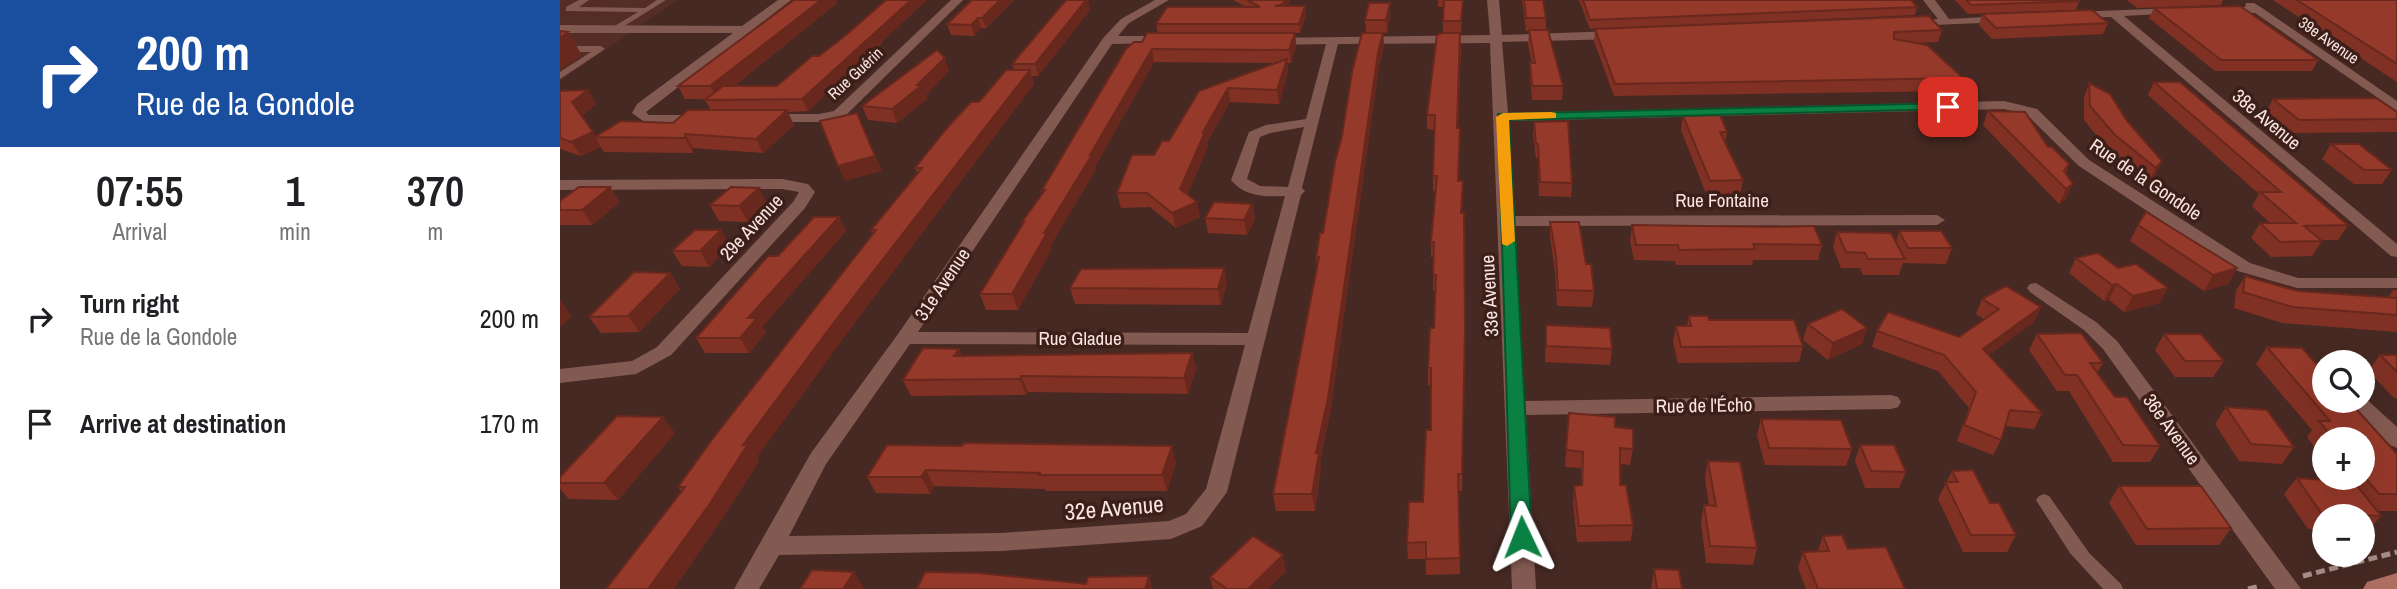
<!DOCTYPE html>
<html lang="en">
<head>
<meta charset="utf-8">
<style>
	body { margin:0; font-family:"Archivo Narrow",sans-serif; background:#f6f6f6; color:#202124; height:100vh; display:flex; flex-direction:column; font-size:26px; white-space:nowrap }
	* { box-sizing:border-box; margin:0 }
	p { font-size:23px; color:#757577 }
	.icon { flex:none; width:38px; height:38px; fill:none; stroke:currentColor; stroke-width:2; stroke-linecap:round; stroke-linejoin:round }
	.map { position:relative; flex:1; overflow:hidden }
	.side { display:flex; flex-direction:column; background:#fff; width:560px }
	.side>* { flex:none }
	.hud { background:#1a4fa0; color:#fff; overflow:hidden }
	.tools { position:absolute; left:1752px; top:350px; display:grid; gap:14px }
	.tools a { display:grid; place-items:center; width:63px; height:63px; border-radius:50%; background:#fff; box-shadow:0 7px 28px #0002; font-size:35px }
	.pin { position:absolute; display:grid; place-items:center; width:60px; height:60px; color:#fff; margin:-30px; border-radius:14px; box-shadow:0 4px 10px #0006 }
	.me { position:absolute; width:77px; margin:-38px; rotate:358deg; stroke-linejoin:round; filter:drop-shadow(0 0 5px #0008) }
	.turn { display:flex; align-items:center; gap:24px; height:147px; padding:0 21px; font-size:32px }
	.turn .icon { width:91px; height:91px; stroke-width:2.5 }
	.turn b { display:block; font-size:49px; line-height:60px }
	.eta { display:flex; justify-content:space-evenly; align-items:center; height:119px; text-align:center }
	.eta b { font-size:42px; font-weight:600; line-height:49px }
	ul { padding:0; list-style:none }
	li { display:flex; align-items:center; gap:21px; height:105px; padding:0 21px }
	li div { flex:1 }
	li b { display:block; font-size:26px }
	li em { font-style:normal }
	main { display:flex; flex:1; min-height:0 }
	.map>svg:first-child { display:block }
	.built { fill:#532d26 }
	.lines { fill:none; stroke-linecap:round; stroke-linejoin:round }
	.path { stroke:#a88f8a; stroke-width:5; stroke-dasharray:9 4.5; stroke-linecap:butt }
	.service { fill:#835a51; fill-rule:evenodd }
	.minor { fill:#835a51; fill-rule:evenodd }
	.secondary { fill:#af6e62; fill-rule:evenodd }
	.wall { fill:#803124 }
	.shaded-wall { fill:#68281d }
	.building { fill:#95392a; stroke:#68281d; stroke-width:2 }
	.route { fill:#0b8043; stroke:#07532c; stroke-width:2 }
	.slow { fill:#f59e0b }
	.labels { text-anchor:middle; stroke-width:7; stroke-linejoin:round; paint-order:stroke }
	.far-street-label { font-size:16px; fill:#f9e4e0; stroke:#3c1f19 }
	.street-label { font-size:19px; fill:#f9e4e0; stroke:#3c1f19 }
	.near-street-label { font-size:23px; fill:#f9e4e0; stroke:#3c1f19 }
</style>
</head>
<body>
<main>
<section class="side">
<div class="hud">
<div class="turn"><svg class="icon" aria-label="right" viewBox="0 0 24 24"><path d="M7 20v-9h11M14 6l5 5-5 5"/></svg><div><b>200 m</b>Rue de la Gondole</div></div>
</div>
<div class="eta">
<div><b>07:55</b><p>Arrival</p></div>
<div><b>1</b><p>min</p></div>
<div><b>370</b><p>m</p></div>
</div>
<ul>
<li><svg class="icon" aria-label="right" viewBox="0 0 24 24"><path d="M7 20v-9h11M14 6l5 5-5 5"/></svg><div><b>Turn right</b><p>Rue de la Gondole</p></div><em>200 m</em></li>
<li><svg class="icon" aria-label="arrive" viewBox="0 0 24 24"><path d="M6 21V4h12l-3 4 3 4H6"/></svg><div><b>Arrive at destination</b></div><em>170 m</em></li>
</ul>
</section>
<div class="map">
<svg width="1837" height="589" viewBox="0 0 1837 589">
	<rect width="100%" height="100%" fill="#472923"/>
	<!-- built -->
	<polygon class="built" points="0,0 118,0 0,81"/>
	<g class="lines">
		<!-- path -->
		<g class="path">
			<polyline points="1743,576 1837,552"/>
			<polyline points="1688,589 1701,586"/>
		</g>
		<!-- service -->
		<g class="service">
			<polygon points="19,0 29,0 19,7 85,8 97,0 106,0 56,31 53,31 53,27 78,12 6,11 6,7"/>
			<polygon points="0,46 41,46 45,49 0,79 0,72 31,52 0,52"/>
			<polygon points="1484,494 1489,496 1530,554 1561,584 1563,589 1543,589 1510,553 1476,500 1479,496"/>
		</g>
		<!-- minor -->
		<g class="minor">
			<polygon points="218,0 231,0 86,112 89,115 147,115 147,121 142,122 86,123 72,113 77,104 173,33 0,33 0,25 182,26"/>
			<polygon points="391,0 403,0 284,117 259,122 208,122 201,118 208,114 259,114 274,111"/>
			<path d="M595 0H609L569 23 558 36H604L608 37V43L552 44 358 332 688 333 725 196C705 197 685 197 671 180L689 132 706 125 746 119 766 44 713 45 709 44V38L930 35 927 0H939L942 35 1056 31 1062 35 1056 39 942 42 948 113 1444 101 1477 109 1529 160 1690 263 1738 278H1837V288H1737L1678 271 1519 166 1467 115 1444 109 949 121 955 216 1377 215 1385 220 1377 225 955 226 965 401 1331 395 1338 397 1341 402 1338 407 1331 409 966 415 976 589H952L930 43 778 44 742 188 745 191 741 195 667 492 642 526 611 539 442 551 219 555 199 589H174L251 453 338 334 544 37 561 19ZM744 127 728 187 700 186 687 179 700 137 710 133ZM350 344 685 345 646 489 626 514 609 521 442 533 229 536 266 464Z"/>
			<polygon points="1363,0 1375,0 1389,19 1444,16 1450,19 1444,22 1349,26 1349,22 1378,19"/>
			<polygon points="1686,3 1694,3 1702,8 1837,101 1837,111 1695,13 1664,13 1658,10 1664,7 1685,7"/>
			<polygon points="1615,8 1619,9 1619,13 1564,16 1837,244 1837,257 1831,256 1551,17 1514,18 1508,15 1514,12"/>
			<polygon points="222,179 248,184 255,192 245,208 111,355 76,374 0,383 0,369 72,361 97,347 233,202 239,192 222,189 0,190 0,180"/>
			<polygon points="1476,283 1536,322 1557,341 1741,589 1715,589 1543,349 1524,330 1470,292 1467,288 1470,284"/>
			<polygon points="1802,395 1837,427 1837,448 1830,445 1792,406 1789,401 1802,401"/>
		</g>
		<!-- secondary -->
		<polygon class="secondary" points="1837,573 1837,589 1803,589 1807,582"/>
	</g>
	<!-- wall -->
	<g class="wall">
		<polygon points="454,0 426,28 421,28 414,36 391,35 387,24"/>
		<polygon points="506,0 528,0 530,10 478,76 472,76 474,84 284,337 197,457 199,461 161,521 121,491 118,487 313,234 311,230 358,173 355,168 419,102 454,70 452,64"/>
		<polygon points="673,0 730,0 727,6 745,6 746,15 740,33 735,33 736,46 731,63 727,63 728,72 719,104 670,102 647,142 648,146 627,195 640,217 616,228 590,207 561,208 557,193 609,141 639,91 716,63 594,62 535,167 536,169 491,245 492,248 458,310 426,310 420,294 463,224 462,222 483,193 482,190 582,42 598,33 596,24 686,7"/>
		<polygon points="878,0 903,0 901,32 883,32 883,7 878,7"/>
		<polygon points="962,0 983,0 986,18 986,30 1003,86 1002,100 972,100 970,77 970,63 972,63 968,44 969,31 966,31"/>
		<polygon points="1019,0 1351,0 1357,7 1355,15 1030,29"/>
		<polygon points="1395,0 1518,0 1519,1 1516,10 1408,14"/>
		<polygon points="1567,0 1663,0 1661,5 1577,8"/>
		<polygon points="1713,0 1837,0 1837,82"/>
		<polygon points="277,3 174,86 217,86 259,56 323,42 248,111 227,112 234,125 203,153 133,148 133,153 44,152 41,147 21,156 0,149 0,91 28,90 36,104 21,116 36,137 113,123 151,110 145,100 146,99 125,99 118,86"/>
		<polygon points="1594,8 1758,60 1752,71 1655,71 1589,18"/>
		<polygon points="1422,14 1548,23 1543,34 1432,39 1419,25"/>
		<polygon points="830,15 827,33 823,33 824,46 819,66 770,414 760,461 761,469 755,511 716,511 713,494 757,266 756,258 763,233 782,136 806,33 805,20"/>
		<polygon points="1035,29 1382,30 1378,42 1355,43 1403,78 1398,91 1054,96 1034,41"/>
		<polygon points="901,46 898,128 900,128 899,181 903,181 902,213 905,344 902,491 899,491 900,574 866,575 866,559 848,559 847,543 863,502 871,430 871,385 868,385 868,368 874,328 875,291 873,291 874,257 871,257 871,242 876,191 873,191 873,176 874,130 867,129 867,115"/>
		<polygon points="389,71 366,95 367,99 337,123 308,120 302,106"/>
		<polygon points="1594,82 1788,225 1778,240 1761,240 1762,241 1752,256 1711,257 1691,238 1700,223 1710,223 1692,206 1699,194 1588,95"/>
		<polygon points="1529,83 1602,161 1594,176 1588,182 1548,150 1524,120 1524,97"/>
		<polygon points="1713,99 1837,112 1837,132 1732,133 1706,111"/>
		<polygon points="1428,111 1488,147 1509,164 1506,173 1506,199 1499,204 1423,125"/>
		<polygon points="1123,116 1167,132 1165,143 1183,180 1180,195 1147,196 1121,130"/>
		<polygon points="974,122 1012,183 1011,197 979,196 978,158 976,158 973,135"/>
		<polygon points="1771,144 1832,170 1822,184 1794,184 1762,159"/>
		<polygon points="50,187 60,202 32,225 0,225 0,201"/>
		<polygon points="207,203 188,222 159,221 150,205"/>
		<polygon points="692,204 695,219 687,235 648,233 645,218"/>
		<polygon points="279,217 286,231 202,327 206,333 189,353 145,353 136,338 218,256"/>
		<polygon points="990,222 1026,264 1034,291 1032,307 997,306 995,272 990,237"/>
		<polygon points="1072,225 1262,245 1258,260 1193,260 1192,265 1116,265 1115,261 1074,260 1070,241"/>
		<polygon points="1578,225 1677,268 1668,284 1644,291 1570,241"/>
		<polygon points="1339,231 1392,248 1386,264 1343,263 1339,275 1303,275 1300,268 1281,268 1273,247 1277,232 1336,242"/>
		<polygon points="170,245 149,267 122,266 112,251"/>
		<polygon points="1516,258 1600,303 1564,312 1549,300 1544,301 1509,273"/>
		<polygon points="664,268 667,284 661,305 515,304 510,288"/>
		<polygon points="110,273 120,289 79,332 41,333 29,317"/>
		<polygon points="1685,276 1737,291 1828,298 1833,290 1837,290 1837,332 1722,323 1674,308 1676,291"/>
		<polygon points="1422,299 1481,307 1474,322 1429,355 1482,413 1474,429 1445,426 1441,440 1433,455 1397,441 1409,408 1378,371 1312,347 1317,331 1399,337 1424,319 1416,314"/>
		<polygon points="1129,316 1243,346 1239,362 1118,363 1113,342 1116,326 1127,326"/>
		<polygon points="1248,324 1307,328 1302,344 1268,360 1243,340"/>
		<polygon points="986,325 1052,349 1050,365 985,362"/>
		<polygon points="1477,334 1543,363 1537,373 1555,397 1600,446 1590,462 1553,462 1509,391 1497,391 1469,350"/>
		<polygon points="1604,334 1664,361 1653,377 1615,377 1595,350"/>
		<polygon points="1707,347 1837,454 1837,511 1816,511 1821,516 1806,533 1802,533 1802,516 1764,516 1764,530 1748,529 1724,494 1737,478 1781,481 1779,478 1802,478 1802,439 1764,439 1764,459 1747,437 1752,430 1696,364"/>
		<polygon points="399,349 402,356 632,353 636,369 628,394 468,392 466,395 351,396 343,380"/>
		<polygon points="1820,355 1837,355 1837,398 1834,398 1808,371"/>
		<polygon points="1666,407 1734,447 1722,464 1679,461 1655,424"/>
		<polygon points="1009,413 1055,427 1073,449 1070,465 1060,464 1060,485 1073,525 1071,541 1017,542 1013,502 1014,486 1021,485 1021,468 1005,467"/>
		<polygon points="1201,419 1292,449 1286,466 1205,465 1197,435"/>
		<polygon points="115,433 58,500 9,499 0,489 0,477"/>
		<polygon points="327,445 616,463 607,491 486,491 485,489 374,486 370,494 316,493 307,477"/>
		<polygon points="1300,445 1346,472 1339,488 1305,488 1295,461"/>
		<polygon points="1148,461 1197,548 1193,565 1146,563 1141,522 1144,505 1149,506 1145,478"/>
		<polygon points="1392,471 1430,503 1456,535 1447,552 1403,552 1378,499"/>
		<polygon points="1559,486 1671,528 1659,545 1576,545 1549,503"/>
		<polygon points="1263,536 1288,549 1345,589 1246,589 1238,568 1243,552 1258,551"/>
		<polygon points="1094,569 1122,589 1091,589"/>
		<polygon points="726,571 708,589 653,589 650,577"/>
	</g>
	<!-- shaded-wall -->
	<g class="shaded-wall">
		<polygon points="261,0 276,0 277,3 157,99 150,86"/>
		<polygon points="351,0 367,0 248,111 242,99"/>
		<polygon points="440,0 454,0 426,28 422,18"/>
		<polygon points="526,0 528,0 530,10 478,76 475,64"/>
		<polygon points="725,0 730,0 724,13 715,6"/>
		<polygon points="830,3 830,15 827,33 826,20"/>
		<polygon points="745,6 746,15 740,33 739,24"/>
		<polygon points="418,18 421,28 414,36 411,25"/>
		<polygon points="8,32 22,55 0,69 0,38"/>
		<polygon points="735,33 736,46 731,63 729,50"/>
		<polygon points="823,33 824,46 819,66 770,414 760,461 761,469 755,511 752,494 756,453 818,53"/>
		<polygon points="592,49 594,62 535,167 536,169 491,245 492,248 458,310 452,294 484,233"/>
		<polygon points="385,58 389,71 366,95 367,99 337,123 332,109"/>
		<polygon points="727,59 728,72 719,104 717,90"/>
		<polygon points="470,70 474,84 284,337 197,457 199,461 161,521 114,589 88,589 183,445 275,321"/>
		<polygon points="668,88 670,102 647,142 648,146 624,204 620,189 643,132"/>
		<polygon points="28,90 36,104 20,116 12,102"/>
		<polygon points="227,110 234,125 203,153 196,139"/>
		<polygon points="303,127 322,171 285,181 278,166"/>
		<polygon points="33,132 37,138 35,137 41,147 21,156 11,142"/>
		<polygon points="125,134 133,148 133,153 125,138"/>
		<polygon points="1602,161 1594,176 1588,182 1596,168"/>
		<polygon points="903,181 903,196 901,228 901,213"/>
		<polygon points="1513,184 1506,199 1499,204 1506,189"/>
		<polygon points="50,187 60,202 32,225 22,210"/>
		<polygon points="199,188 207,203 188,222 179,206"/>
		<polygon points="637,202 640,217 616,228 612,213"/>
		<polygon points="692,204 695,219 687,235 684,220"/>
		<polygon points="279,217 286,231 202,327 206,333 189,353 180,338 188,318"/>
		<polygon points="161,230 170,245 149,267 140,251"/>
		<polygon points="664,268 667,284 661,305 658,289"/>
		<polygon points="1677,268 1668,284 1644,291 1653,275"/>
		<polygon points="110,273 120,289 79,332 68,316"/>
		<polygon points="1557,284 1549,300 1544,301 1552,285"/>
		<polygon points="1608,288 1600,303 1564,312 1573,296"/>
		<polygon points="0,300 12,316 0,327"/>
		<polygon points="1481,307 1474,322 1417,364 1423,349"/>
		<polygon points="1307,328 1302,344 1268,360 1273,343"/>
		<polygon points="399,349 406,365 394,356"/>
		<polygon points="632,353 636,369 628,394 624,378"/>
		<polygon points="461,376 468,392 466,395 460,379"/>
		<polygon points="103,417 115,433 58,500 44,483"/>
		<polygon points="612,446 616,463 607,491 602,475"/>
		<polygon points="366,470 374,486 370,494 361,477"/>
		<polygon points="723,555 726,571 708,589 688,589"/>
		<polygon points="294,572 304,588 304,589 283,589"/>
		<polygon points="589,576 593,589 585,589"/>
	</g>
	<!-- building -->
	<g class="building">
		<polygon points="234,0 261,0 150,86 118,86"/>
		<polygon points="326,0 351,0 242,99 145,100 163,86 217,86 252,56 259,56 286,35"/>
		<polygon points="412,0 440,0 422,18 418,18 411,25 387,24"/>
		<polygon points="506,0 526,0 475,64 452,64"/>
		<polygon points="687,0 725,0 723,4 715,6 745,6 739,24 596,24 607,7 700,7"/>
		<polygon points="884,0 903,0 901,21 883,21"/>
		<polygon points="964,0 983,0 986,18 966,18"/>
		<polygon points="1023,0 1351,0 1357,7 1030,20"/>
		<polygon points="1406,0 1518,0 1519,1 1411,5"/>
		<polygon points="1737,0 1837,0 1837,64"/>
		<polygon points="809,3 830,3 826,20 805,20"/>
		<polygon points="1680,6 1758,60 1661,60 1594,8"/>
		<polygon points="1532,10 1548,23 1436,28 1422,14"/>
		<polygon points="1369,16 1382,30 1334,32 1334,39 1367,45 1403,78 1055,84 1035,29"/>
		<polygon points="969,30 988,30 1003,86 972,86 970,63 975,63"/>
		<polygon points="0,31 8,32 0,38"/>
		<polygon points="587,33 735,33 729,50 592,49 530,155 532,155 484,233 487,233 452,294 420,294 464,222 462,222 485,190 482,190 566,49 574,42 582,42"/>
		<polygon points="802,33 823,33 818,53 768,398 756,453 759,453 752,494 713,494 759,257 756,258 760,233 763,233 775,162 782,136 792,72"/>
		<polygon points="882,33 900,33 897,128 900,128 898,181 903,181 901,213 904,213 905,328 902,474 898,474 900,558 866,559 866,542 847,543 849,502 863,502 866,430 871,430 871,368 868,368 870,328 874,328 876,275 873,275 874,242 871,242 877,176 873,176 875,115 867,115 877,35"/>
		<polygon points="377,50 385,58 357,85 362,85 332,109 302,106"/>
		<polygon points="727,59 717,90 668,88 643,132 645,132 620,189 637,202 612,213 587,193 557,193 572,155 594,155 602,141 609,141 639,91"/>
		<polygon points="446,70 470,70 275,321 183,445 188,444 149,505 88,589 46,589 125,487 118,487 154,437 316,230 311,230 362,168 355,168 387,128 411,102 419,102"/>
		<polygon points="1594,82 1620,82 1788,225 1744,226 1762,241 1720,242 1700,223 1736,223 1700,192 1721,192"/>
		<polygon points="1529,83 1550,94 1567,121 1602,161 1596,168 1555,135 1530,106"/>
		<polygon points="28,90 12,102 33,132 11,142 0,138 0,91"/>
		<polygon points="1816,98 1837,112 1837,119 1739,120 1713,99"/>
		<polygon points="128,110 227,110 196,139 125,134 125,138 35,137 61,121 113,123"/>
		<polygon points="1428,111 1465,112 1488,147 1492,147 1509,164 1504,171 1513,184 1506,189"/>
		<polygon points="297,113 315,156 278,166 260,121"/>
		<polygon points="1160,115 1167,132 1160,132 1183,180 1150,181 1123,116"/>
		<polygon points="1008,121 1012,183 980,182 978,144 976,144 974,122"/>
		<polygon points="1771,144 1799,144 1832,170 1804,170"/>
		<polygon points="19,187 50,187 22,210 0,210 0,201"/>
		<polygon points="171,187 199,188 179,206 150,205"/>
		<polygon points="654,202 692,204 684,220 645,218"/>
		<polygon points="1586,212 1677,268 1653,275 1578,225"/>
		<polygon points="254,217 279,217 188,318 197,318 180,338 136,338 208,256 218,256"/>
		<polygon points="990,222 1019,222 1026,264 1031,264 1034,291 998,290 996,256"/>
		<polygon points="1072,225 1213,227 1254,226 1262,245 1193,244 1195,249 1119,250 1118,245 1076,245"/>
		<polygon points="135,230 161,230 140,251 112,251"/>
		<polygon points="1339,231 1381,231 1392,248 1348,248"/>
		<polygon points="1277,232 1331,233 1345,259 1308,259 1305,253 1286,252"/>
		<polygon points="1538,253 1558,268 1576,264 1608,288 1573,296 1557,284 1552,285 1516,258"/>
		<polygon points="664,268 658,289 510,288 521,269"/>
		<polygon points="74,272 110,273 68,316 29,317"/>
		<polygon points="1685,276 1737,291 1837,298 1837,315 1732,307 1683,292"/>
		<polygon points="1446,286 1481,307 1423,349 1482,413 1450,410 1441,440 1404,425 1416,392 1384,355 1317,331 1328,312 1399,337 1439,309 1422,299"/>
		<polygon points="1282,309 1307,328 1273,343 1248,324"/>
		<polygon points="1129,316 1148,316 1149,320 1234,320 1243,346 1121,347 1116,326 1131,326"/>
		<polygon points="986,325 1050,328 1052,349 986,346"/>
		<polygon points="1521,333 1543,363 1530,363 1555,397 1567,397 1600,446 1563,445 1517,375 1505,375 1477,334"/>
		<polygon points="1604,334 1641,334 1664,361 1625,361"/>
		<polygon points="1707,347 1742,348 1764,372 1764,401 1789,401 1837,454 1837,494 1819,494 1802,474 1802,439 1774,439 1759,421 1770,421"/>
		<polygon points="363,348 399,349 394,356 632,353 624,378 461,376 460,379 343,380"/>
		<polygon points="1820,355 1837,355 1837,372"/>
		<polygon points="1666,407 1707,410 1734,447 1691,444"/>
		<polygon points="1009,413 1055,417 1055,427 1073,429 1073,449 1060,448 1060,485 1066,485 1073,525 1019,526 1014,486 1022,485 1023,452 1006,450"/>
		<polygon points="57,416 103,417 44,483 0,483 0,477"/>
		<polygon points="1201,419 1281,420 1292,449 1209,448"/>
		<polygon points="404,443 612,446 602,475 479,475 480,473 366,470 361,477 307,477 327,445 402,446"/>
		<polygon points="1300,445 1334,445 1346,472 1311,471"/>
		<polygon points="1148,461 1180,462 1197,548 1150,546 1144,505 1156,506"/>
		<polygon points="1413,470 1430,503 1439,503 1456,535 1411,535 1385,482 1398,482 1392,471"/>
		<polygon points="1737,478 1794,482 1821,516 1761,513"/>
		<polygon points="1559,486 1641,486 1671,528 1587,529"/>
		<polygon points="1282,535 1288,549 1326,547 1345,589 1258,589 1243,552 1269,551 1263,536"/>
		<polygon points="693,536 723,555 688,589 667,589 650,577"/>
		<polygon points="1094,569 1119,570 1122,589 1097,589"/>
		<polygon points="252,570 294,572 283,589 240,589"/>
		<polygon points="365,572 419,573 526,584 528,577 589,576 585,589 357,589"/>
	</g>
	<!-- route -->
	<polygon class="route" points="1388,103 1395,107 1393,109 949,120 972,537 969,543 962,546 954,543 951,537 938,114"/>
	<!-- slow -->
	<polygon class="slow" points="991,112 996,113 996,118 949,120 955,241 947,246 942,244 936,117 943,113"/>
	<g class="labels">
		<!-- far-street labels -->
		<g class="far-street-label">
			<text transform="translate(1769 40) rotate(35)" y="6">39e Avenue</text>
			<text transform="translate(295 73) rotate(-43)" y="6">Rue Guérin</text>
		</g>
		<!-- street labels -->
		<g class="street-label">
			<text transform="translate(1707 119) rotate(40)" y="7">38e Avenue</text>
			<text transform="translate(1586 179) rotate(34)" y="7">Rue de la Gondole</text>
			<text x="1162" y="207">Rue Fontaine</text>
			<text transform="translate(191 227) rotate(-47)" y="7">29e Avenue</text>
			<text transform="translate(382 284) rotate(-56)" y="7">31e Avenue</text>
			<text transform="translate(929 296) rotate(-93)" y="7">33e Avenue</text>
			<text x="520" y="345">Rue Gladue</text>
			<text transform="translate(1144 405) rotate(-1)" y="7">Rue de l'Écho</text>
			<text transform="translate(1612 429) rotate(54)" y="7">36e Avenue</text>
		</g>
		<!-- near-street labels -->
		<g class="near-street-label">
			<text transform="translate(554 508) rotate(-5)" y="8">32e Avenue</text>
		</g>
	</g>
</svg>
<div class="tools">
<a><svg class="icon" aria-label="search" viewBox="0 0 24 24"><circle cx="10" cy="10" r="6"/><path d="M15 15l6 6"/></svg></a>
<a>+</a>
<a>−</a>
</div>
<div class="pin" style="left:1388px;top:107px;background:#d93025"><svg class="icon" aria-label="arrive" viewBox="0 0 24 24"><path d="M6 21V4h12l-3 4 3 4H6"/></svg></div>
<svg class="me" style="left:962px;top:537px" viewBox="-20 -20 40 40"><path d="M0-17L14 15 0 8-14 15z" fill="#0b8043" stroke="#fff" stroke-width="4"/></svg>
</div>
</main>
</body>
</html>
